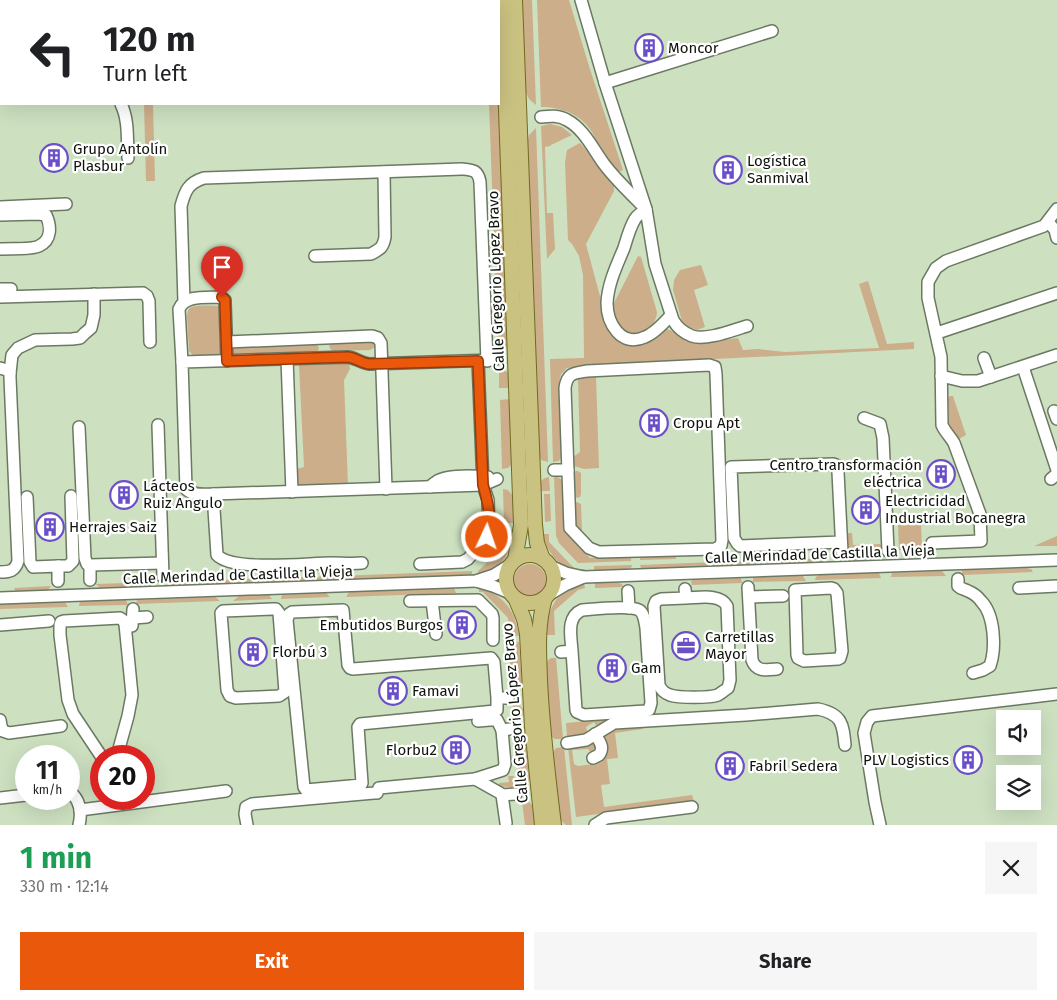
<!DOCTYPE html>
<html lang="en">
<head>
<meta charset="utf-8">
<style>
	body { margin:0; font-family:"Fira Sans",sans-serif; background:#f6f6f6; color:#202124; height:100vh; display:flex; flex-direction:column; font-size:19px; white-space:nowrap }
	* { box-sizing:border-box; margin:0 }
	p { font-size:16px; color:#757577 }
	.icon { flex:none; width:28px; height:28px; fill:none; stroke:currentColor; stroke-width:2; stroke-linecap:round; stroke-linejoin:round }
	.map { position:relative; height:825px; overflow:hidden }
	.details { display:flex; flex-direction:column; background:#fff; flex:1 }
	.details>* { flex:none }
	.guide { position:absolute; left:0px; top:0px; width:500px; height:105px; box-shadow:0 5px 20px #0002; background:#fff; color:#202124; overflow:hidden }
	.fabs { position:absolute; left:996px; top:710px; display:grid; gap:10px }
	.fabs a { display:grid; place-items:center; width:45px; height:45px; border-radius:0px; background:#fff; box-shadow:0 5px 20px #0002; font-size:25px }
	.speed { position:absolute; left:15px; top:745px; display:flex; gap:10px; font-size:25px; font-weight:700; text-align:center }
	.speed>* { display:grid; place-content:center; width:65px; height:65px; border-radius:50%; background:#fff; box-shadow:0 5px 20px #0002; line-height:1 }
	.speed small { font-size:12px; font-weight:400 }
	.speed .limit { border:8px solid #d22; background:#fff; color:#111 }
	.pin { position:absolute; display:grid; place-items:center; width:42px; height:42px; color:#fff; margin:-51px -21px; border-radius:50% 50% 50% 0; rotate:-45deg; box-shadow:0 0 5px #0007 }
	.pin .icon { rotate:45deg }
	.me { position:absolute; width:55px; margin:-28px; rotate:3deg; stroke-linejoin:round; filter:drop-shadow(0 0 4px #0008) }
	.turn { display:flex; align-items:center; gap:18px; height:105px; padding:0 20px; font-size:22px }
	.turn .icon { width:65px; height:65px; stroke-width:2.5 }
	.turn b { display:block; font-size:35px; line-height:42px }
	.round { display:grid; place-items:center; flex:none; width:52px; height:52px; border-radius:0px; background:#f6f6f6 }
	.headline { display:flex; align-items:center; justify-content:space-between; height:85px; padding:0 20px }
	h1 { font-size:30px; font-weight:700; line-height:38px; color:#1e9e55 }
	.primary-button { display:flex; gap:10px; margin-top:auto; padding:10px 20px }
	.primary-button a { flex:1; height:58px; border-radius:0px; background:#ea580c; color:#fff; font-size:20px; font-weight:700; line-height:58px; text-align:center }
	.primary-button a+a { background:#f6f6f6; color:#202124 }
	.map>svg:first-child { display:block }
	.built { fill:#cde1c1; fill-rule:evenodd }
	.green { fill:#ccae8a }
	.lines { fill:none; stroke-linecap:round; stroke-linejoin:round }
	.minor-casing { stroke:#6b7963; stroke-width:14 }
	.major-casing { stroke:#716a21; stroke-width:16 }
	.minor { stroke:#fff; stroke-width:11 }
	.major { stroke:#cac281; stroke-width:14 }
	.route-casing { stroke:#983908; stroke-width:12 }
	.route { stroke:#ea580c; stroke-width:9 }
	.labels { text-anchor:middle; stroke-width:4.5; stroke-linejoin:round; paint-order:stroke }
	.poi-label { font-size:15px; fill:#0e130b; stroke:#fff; text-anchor:start }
	.street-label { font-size:15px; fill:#0e130b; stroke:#fff }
</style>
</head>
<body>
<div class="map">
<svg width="1057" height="825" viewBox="0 0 1057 825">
	<rect width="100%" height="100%" fill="#daead1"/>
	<!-- built -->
	<path class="built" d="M0 0H1057V825H0ZM1 1H499V104H1ZM1005 719H1032V746H1005ZM26 756H69V799H26ZM101 756H144V799H101ZM1005 774H1032V801H1005Z"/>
	<!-- green -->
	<g class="green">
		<polygon points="522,0 532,0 536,105 529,99 525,90"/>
		<path d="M537 0H569L589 66 623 170 618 172C614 168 610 164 607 160 601 151 597 141 592 132 581 114 561 107 541 107Z"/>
		<polygon points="499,90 508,348 498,349 489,104 499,104"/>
		<polygon points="144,104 153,104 155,181 146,181"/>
		<polygon points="550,124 562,127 572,135 551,145 550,146 545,147 547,213 553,213 555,249 547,259 541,126"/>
		<polygon points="536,128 548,462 541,460 538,454 527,144 529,135"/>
		<polygon points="580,143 614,182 614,191 586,244 604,311 620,341 667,329 677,333 714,341 738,338 743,350 758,349 785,352 879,348 859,284 868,281 887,344 914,342 914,349 578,366 578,367 567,368 561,374 559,382 561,457 559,461 553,462 550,359 584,358 583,275 579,256 572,244 568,240 565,163 567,150"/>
		<path d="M638 256 641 257 657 312C656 325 645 338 631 334 627 333 623 331 619 329L612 310 614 303Z"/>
		<polygon points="701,265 708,285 694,290 705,327 697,330 689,327 682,321 673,290 674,280 680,270"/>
		<path d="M223 306 221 355 195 356 193 355 189 351 187 316C188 313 187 311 190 308 195 304 216 306 223 306Z"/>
		<path d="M371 340 375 342V347L370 350 333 351C330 349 329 347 329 344L333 341Z"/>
		<polygon points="317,343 319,349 317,351 314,352 233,355 232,354 230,347"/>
		<polygon points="349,363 350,369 344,380 348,486 297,487 297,469 304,467 299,365"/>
		<polygon points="499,369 504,370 509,373 509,388 499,388"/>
		<polygon points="596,376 599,468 584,469 574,466 573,457 580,452 578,379 585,377"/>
		<polygon points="950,396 953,396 966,435 959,439 949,426 948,398"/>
		<polygon points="510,399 512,464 508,468 502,469 500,400"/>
		<polygon points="576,471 578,471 581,473 581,494 580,497 577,498 575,495 574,472"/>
		<path d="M549 477 550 491H539C539 483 541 478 549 477Z"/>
		<path d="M554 477C558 477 560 477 562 481L564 531 590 558 627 556 631 558V561L578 563 559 543 556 536Z"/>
		<polygon points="503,489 508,490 513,496 514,523 504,523"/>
		<polygon points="544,494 550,494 551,521 545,522"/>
		<polygon points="577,502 581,504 582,531 576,526 575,503"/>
		<polygon points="921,524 922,550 899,550 898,525"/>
		<path d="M504 529H514C510 554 504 567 478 575V571L505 546Z"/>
		<polygon points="845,533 852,533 853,545 880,544 883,547 883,551 846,552"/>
		<path d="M542 534H549V542L575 569H585V572C580 571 574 570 569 569 555 563 546 548 542 534Z"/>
		<polygon points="1057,536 1057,546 1034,546"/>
		<polygon points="676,555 676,559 640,560 640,558 643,556"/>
		<polygon points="882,556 880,561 878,561 853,562 847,557"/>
		<polygon points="827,558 826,561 823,563 785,564 782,564 779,560"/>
		<polygon points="764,560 762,563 757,566 644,569 641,568 640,565"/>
		<circle cx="530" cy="580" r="16"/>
		<polygon points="632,565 631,568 628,570 594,571 594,566"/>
		<polygon points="1027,568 1031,569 1033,572 962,575 962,570"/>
		<polygon points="472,571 472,575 174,586 171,585 169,582"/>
		<polygon points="942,571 946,576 891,577 892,573"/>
		<polygon points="879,573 881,578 815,580 816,577 819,575"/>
		<polygon points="803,576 806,581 753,582 753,578 754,577"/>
		<polygon points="741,578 742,583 692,585 691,581 693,580"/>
		<polygon points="156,582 154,586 100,588 96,584"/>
		<polygon points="595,583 619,583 622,584 623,587 595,588"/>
		<path d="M584 584 585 588 578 590 554 611 555 635H545C549 608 555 589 584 584Z"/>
		<polygon points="51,586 47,591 16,592 14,588"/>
		<polygon points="454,588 456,593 346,597 349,592"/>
		<path d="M479 588C504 595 515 610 519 636H509L508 618 483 592H479Z"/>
		<polygon points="326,593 330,597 281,599 282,595"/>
		<polygon points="269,595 272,599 233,601 239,596"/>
		<polygon points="215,597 220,601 136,604 137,600"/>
		<polygon points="126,600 128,605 79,606 80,601"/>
		<polygon points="65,602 68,607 0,609 0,604"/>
		<path d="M519 642 522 684C520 689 516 690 511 690L509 643Z"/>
		<polygon points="551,658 556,658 563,739 555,739 552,737 551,734 546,667 548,660"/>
		<polygon points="513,705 520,706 523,709 523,714 519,719 514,720"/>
		<polygon points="611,719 597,727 594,722 586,727 587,731 585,735 567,738 566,723"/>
		<path d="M641 726 642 727 643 729 615 733 618 758 607 759 610 784 601 785 604 807 692 795 694 801 576 817 568 747C572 747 592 742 594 743 603 745 598 752 592 754L588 749 572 750 574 764 578 766 593 764 594 761C606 757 607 749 602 738L603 734 613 728Z"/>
		<polygon points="515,737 521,737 525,741 530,779 527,782 520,786"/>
		<polygon points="564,747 572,825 566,825 560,820 553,752 556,748"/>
		<polygon points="508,776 514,776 516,788 499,786 499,783 509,782"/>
		<polygon points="528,801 532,805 535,825 525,825 522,802"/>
	</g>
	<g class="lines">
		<defs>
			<g id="minor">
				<polyline points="307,0 307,1"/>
				<polyline points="459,0 459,1"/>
				<path d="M581 0 605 83 646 209 655 264 673 320C677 327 684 333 692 336 706 341 733 330 747 326"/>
				<polyline points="605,83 772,31"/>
				<polyline points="0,90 1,90"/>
				<path d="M121 104C129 120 127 140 128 158"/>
				<path d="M541 117C550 116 559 115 567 120 584 129 593 149 604 164 616 180 632 195 646 209 643 212 637 215 635 219 630 227 627 238 624 248 617 265 608 283 607 303 607 323 621 348 645 337 655 333 664 323 671 315"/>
				<polyline points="0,207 66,204"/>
				<path d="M0 215 38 214 46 215C51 226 52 240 39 246 32 250 9 248 0 249"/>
				<polyline points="1048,222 1055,230 1057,238"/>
				<path d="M315 256 371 254C380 249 383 248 385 237L384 172"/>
				<polyline points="0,289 11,289"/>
				<polyline points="0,297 143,293 147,296 149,301 150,342"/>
				<path d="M184 302 181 206C185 191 188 183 204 178L462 169C473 170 478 170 480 182L487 361"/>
				<polyline points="937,333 1057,293"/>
				<polyline points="227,342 372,336 378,338 381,343 386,489"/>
				<polyline points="984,358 991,377"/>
				<polyline points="287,359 292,492"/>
				<path d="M494 360 369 364C361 363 356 358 348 357L182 362 186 489C193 496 204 494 213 494L483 485 497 479"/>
				<path d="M182 362 179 309C185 294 208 298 221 297L225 300V302L227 361"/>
				<path d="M709 365 715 367 716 374 722 540 721 546 715 549 599 552 589 548 570 528 565 388C567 373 574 373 587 371Z"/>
				<polyline points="1023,367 1057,470"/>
				<path d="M0 368 7 370 10 373V378L18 561C15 571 10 572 0 572"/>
				<polyline points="10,373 12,355 18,348 35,340 72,339 80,338 85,333 91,328 94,315 94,294"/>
				<polyline points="941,376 962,381 978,381 1057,355"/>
				<polyline points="1054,411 1057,419"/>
				<polyline points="864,418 880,424 883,438 888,551"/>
				<polyline points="158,425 163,577"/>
				<polyline points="79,427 85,558 87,564 90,565 162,563"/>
				<polyline points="554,470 568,470"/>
				<polyline points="1051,479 1057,474"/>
				<path d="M430 487C432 485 434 483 436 482 447 474 476 476 488 477"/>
				<path d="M213 494 217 555C233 572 307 563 331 563 342 563 352 564 362 563"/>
				<polyline points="27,497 30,562 33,567 58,566 58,581"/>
				<polyline points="841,542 740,546 737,543 734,538 731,467 833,464 836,465 838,472 842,552"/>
				<path d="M932 543 981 541 980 514 954 443C950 436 945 432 942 425L941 357 928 298V282L936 268 946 261 1044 226 1057 209"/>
				<polyline points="420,564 462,562 468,559 487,537 489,531 488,500 483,485 478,361"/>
				<polyline points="90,565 90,580"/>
				<polyline points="58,566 68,566 73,561 71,496"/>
				<polyline points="550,566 566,573 584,577 1057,560"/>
				<path d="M958 579V586C961 589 964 589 968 591 973 593 978 597 981 601 995 615 996 649 990 666L983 670 973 673"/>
				<polyline points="476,581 493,586 510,593"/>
				<path d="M748 587 752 660C756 672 766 670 777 669"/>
				<polygon points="831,588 834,589 837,593 842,651 840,658 838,659 804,661 798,658 797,655 795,590"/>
				<polyline points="1019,588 1057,586"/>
				<path d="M685 589 686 598 661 599 656 601 654 606 659 685C661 690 664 693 670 695 678 698 710 698 718 695 721 693 725 690 728 688L730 680 727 606C720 593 698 598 686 598"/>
				<polyline points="628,591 629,608"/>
				<polyline points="550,594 565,585 584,577"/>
				<polyline points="749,597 783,596"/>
				<polyline points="0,598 476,581 494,575 510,565"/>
				<polyline points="410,601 478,600 492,614 493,618 493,640"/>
				<polyline points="432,601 436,634"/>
				<polygon points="273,609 276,609 279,613 285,692 279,696 236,698 230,696 227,690 221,613 223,611"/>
				<polyline points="133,618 147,617"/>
				<polyline points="0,625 49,621"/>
				<polyline points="132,626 133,609"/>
				<path d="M561 652 572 651 576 710 577 712 584 715 645 711 649 710 651 703 646 628C645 622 644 613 639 610 630 605 593 609 582 610 566 617 571 636 572 651"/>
				<polyline points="497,698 494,662 491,658 353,669 350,668 348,665 343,610 292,612 289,614 287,620 304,787 306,790 361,785 362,783 358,727 360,724 495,711 497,710 497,698 508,698"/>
				<polyline points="0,720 1,726 3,731 9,733 61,726"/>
				<polyline points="478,721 490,720 497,720 502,730 510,729"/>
				<path d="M567 743 586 740 614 723 746 715 818 709C842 714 843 724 845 745"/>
				<polyline points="101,756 73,714 68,700 60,635 60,625 61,622 64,621 120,618 123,620 125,624 132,695 128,716 117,756"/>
				<path d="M593 758 599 755C605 747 599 741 595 734"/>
				<polyline points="475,779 503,770 505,764 502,730"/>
				<path d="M69 791C80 799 82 812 79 825"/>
				<polyline points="502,795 516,794"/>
				<polyline points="0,798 26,795"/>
				<polyline points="80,810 226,791"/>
				<polyline points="247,825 245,814 246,807 252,804 374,793 377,793 379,788 475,779 500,793 502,795 506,823"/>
				<polyline points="595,825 606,818 692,807"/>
				<polyline points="880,825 875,802 864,733 867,722 872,716 1057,694"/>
			</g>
			<g id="major">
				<polyline points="502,0 521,525 515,560"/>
				<polyline points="515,0 535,525 537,543 543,559"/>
				<circle cx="530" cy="579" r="24"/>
				<path d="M545 598C537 626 539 650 540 679 542 728 548 776 554 825"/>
				<polyline points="516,600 524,619 527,634 532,727 542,825"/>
			</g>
		</defs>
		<!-- minor casing -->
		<use href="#minor" class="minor-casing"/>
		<!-- major casing -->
		<use href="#major" class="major-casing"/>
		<!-- minor -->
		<use href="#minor" class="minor"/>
		<!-- major -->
		<use href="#major" class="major"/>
	</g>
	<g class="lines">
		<defs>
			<path id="route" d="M222 297 225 300V302L227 361 348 357C356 358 361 363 369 364L478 361 483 485C488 502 492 520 487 537"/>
		</defs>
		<!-- route casing -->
		<use href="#route" class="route-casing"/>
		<!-- route -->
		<use href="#route" class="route"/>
	</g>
	<!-- icons -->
	<defs>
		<symbol id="building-ring" viewBox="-11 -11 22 22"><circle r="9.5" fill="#fff" stroke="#6b4fc8" stroke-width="1.5"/><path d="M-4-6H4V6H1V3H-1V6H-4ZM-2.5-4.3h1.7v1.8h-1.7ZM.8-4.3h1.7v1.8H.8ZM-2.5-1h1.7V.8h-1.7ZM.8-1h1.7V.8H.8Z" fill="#6b4fc8"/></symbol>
		<symbol id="office-ring" viewBox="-11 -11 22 22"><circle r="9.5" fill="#fff" stroke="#6b4fc8" stroke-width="1.5"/><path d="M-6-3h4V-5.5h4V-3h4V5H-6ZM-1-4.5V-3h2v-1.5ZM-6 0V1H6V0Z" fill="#6b4fc8"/></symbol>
	</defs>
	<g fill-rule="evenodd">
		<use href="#building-ring" x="633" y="32" width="32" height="32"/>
		<use href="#building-ring" x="38" y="142" width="32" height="32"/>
		<use href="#building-ring" x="712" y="154" width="32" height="32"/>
		<use href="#building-ring" x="638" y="407" width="32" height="32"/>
		<use href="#building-ring" x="925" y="458" width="32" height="32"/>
		<use href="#building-ring" x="108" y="479" width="32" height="32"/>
		<use href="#building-ring" x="850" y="494" width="32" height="32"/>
		<use href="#building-ring" x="34" y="511" width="32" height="32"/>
		<use href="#building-ring" x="446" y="609" width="32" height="32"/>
		<use href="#office-ring" x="670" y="630" width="32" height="32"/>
		<use href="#building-ring" x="237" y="636" width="32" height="32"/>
		<use href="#building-ring" x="596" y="652" width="32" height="32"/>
		<use href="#building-ring" x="377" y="675" width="32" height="32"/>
		<use href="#building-ring" x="440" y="734" width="32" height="32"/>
		<use href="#building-ring" x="952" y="744" width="32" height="32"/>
		<use href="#building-ring" x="714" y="750" width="32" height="32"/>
	</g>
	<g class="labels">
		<!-- poi labels -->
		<g class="poi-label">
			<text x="668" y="53">Moncor</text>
			<text x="73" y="154">Grupo Antolín<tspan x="73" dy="17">Plasbur</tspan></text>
			<text x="747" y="166">Logística<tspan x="747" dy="17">Sanmival</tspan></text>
			<text x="673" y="428">Cropu Apt</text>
			<text x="922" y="470" text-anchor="end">Centro transformación<tspan x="922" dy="17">eléctrica</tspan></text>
			<text x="143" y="491">Lácteos<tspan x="143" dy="17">Ruiz Angulo</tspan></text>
			<text x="885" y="506">Electricidad<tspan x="885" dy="17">Industrial Bocanegra</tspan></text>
			<text x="69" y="532">Herrajes Saiz</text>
			<text x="443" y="630" text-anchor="end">Embutidos Burgos</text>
			<text x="705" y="642">Carretillas<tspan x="705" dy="17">Mayor</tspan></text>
			<text x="272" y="657">Florbú 3</text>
			<text x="631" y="673">Gam</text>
			<text x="412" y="696">Famavi</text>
			<text x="437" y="755" text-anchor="end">Florbu2</text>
			<text x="949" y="765" text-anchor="end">PLV Logistics</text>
			<text x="749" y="771">Fabril Sedera</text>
		</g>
		<!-- street labels -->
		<g class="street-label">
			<text transform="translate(496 281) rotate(-92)" y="5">Calle Gregorio López Bravo</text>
			<text transform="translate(820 554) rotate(-2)" y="5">Calle Merindad de Castilla la Vieja</text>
			<text transform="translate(238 575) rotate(-2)" y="5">Calle Merindad de Castilla la Vieja</text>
			<text transform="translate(515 713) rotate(-95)" y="5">Calle Gregorio López Bravo</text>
		</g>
	</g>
</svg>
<div class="fabs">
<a><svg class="icon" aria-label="sound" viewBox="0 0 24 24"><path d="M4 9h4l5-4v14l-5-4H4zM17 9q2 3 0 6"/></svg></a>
<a><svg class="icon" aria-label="layers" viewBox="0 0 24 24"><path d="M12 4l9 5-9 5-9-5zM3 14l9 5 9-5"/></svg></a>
</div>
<div class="speed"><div>11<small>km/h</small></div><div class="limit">20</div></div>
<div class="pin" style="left:222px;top:297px;background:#d93025"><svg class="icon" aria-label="arrive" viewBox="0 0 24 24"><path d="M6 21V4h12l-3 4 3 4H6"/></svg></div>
<svg class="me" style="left:487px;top:537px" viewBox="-20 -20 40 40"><circle r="17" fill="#ea580c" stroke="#fff" stroke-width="3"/><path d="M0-11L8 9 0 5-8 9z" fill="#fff"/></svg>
<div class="guide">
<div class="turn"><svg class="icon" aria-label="left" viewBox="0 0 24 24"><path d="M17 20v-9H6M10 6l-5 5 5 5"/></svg><div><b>120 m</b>Turn left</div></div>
</div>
</div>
<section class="details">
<div class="headline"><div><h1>1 min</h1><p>330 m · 12:14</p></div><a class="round"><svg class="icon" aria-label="close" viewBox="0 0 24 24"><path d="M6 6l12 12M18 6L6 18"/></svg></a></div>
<div class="primary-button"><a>Exit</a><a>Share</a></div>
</section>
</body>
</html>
